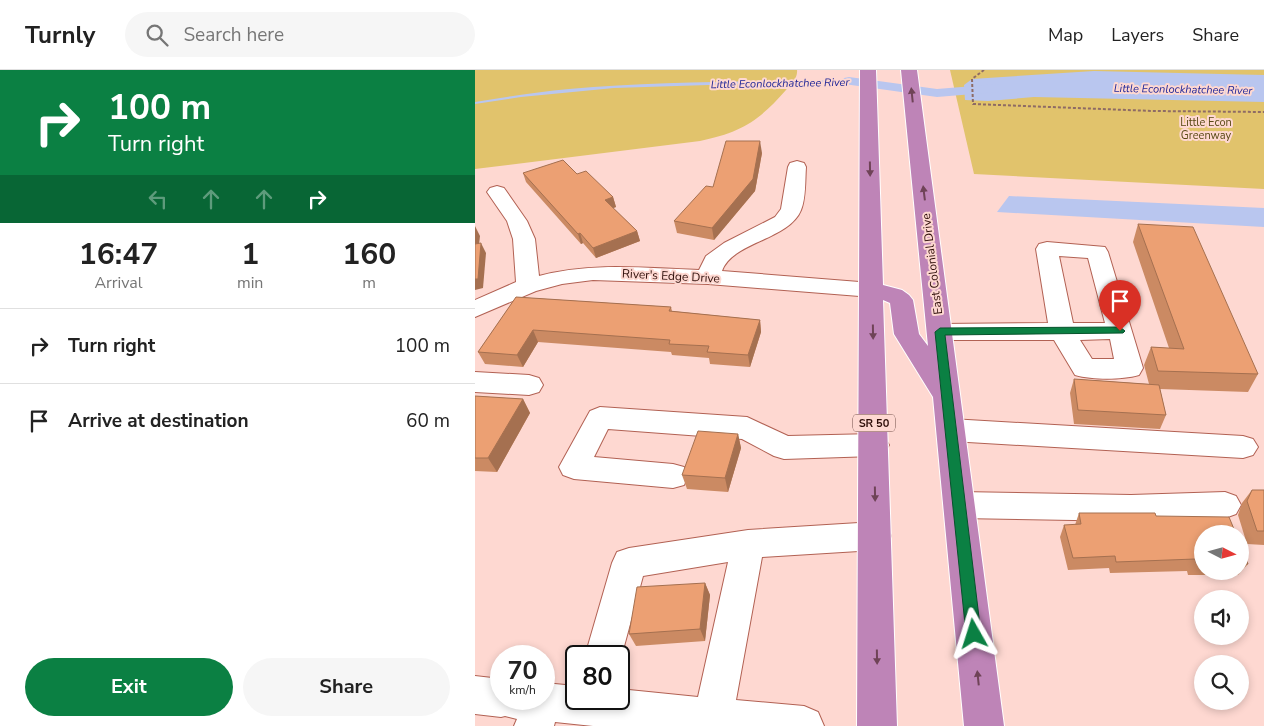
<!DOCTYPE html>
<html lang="en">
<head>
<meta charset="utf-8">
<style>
	body { margin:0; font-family:"Nunito Sans",sans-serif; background:#f6f6f6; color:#222; height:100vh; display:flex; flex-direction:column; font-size:19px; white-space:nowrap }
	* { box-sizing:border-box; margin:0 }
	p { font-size:16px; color:#767676 }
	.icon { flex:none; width:28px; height:28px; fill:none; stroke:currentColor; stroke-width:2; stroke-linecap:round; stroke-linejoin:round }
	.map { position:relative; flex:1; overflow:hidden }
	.drawer { display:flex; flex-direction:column; background:#fff; width:475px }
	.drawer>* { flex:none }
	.banner { background:#0b8043; color:#fff; overflow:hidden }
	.needle { width:32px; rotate:96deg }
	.tools { position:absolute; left:719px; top:455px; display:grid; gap:10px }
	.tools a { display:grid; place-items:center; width:55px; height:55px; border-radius:50%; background:#fff; box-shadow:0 2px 8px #0003; font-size:25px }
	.speed { position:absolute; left:15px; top:575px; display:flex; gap:10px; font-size:25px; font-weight:700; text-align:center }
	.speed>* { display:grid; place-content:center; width:65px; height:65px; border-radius:50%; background:#fff; box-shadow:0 2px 8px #0003; line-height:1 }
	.speed small { font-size:12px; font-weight:400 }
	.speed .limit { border:2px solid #111; border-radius:8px; background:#fff; color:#111 }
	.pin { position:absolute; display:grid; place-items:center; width:42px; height:42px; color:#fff; margin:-51px -21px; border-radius:50% 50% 50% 0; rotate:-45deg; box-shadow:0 0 5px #0007 }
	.pin .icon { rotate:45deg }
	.me { position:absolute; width:55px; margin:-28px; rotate:354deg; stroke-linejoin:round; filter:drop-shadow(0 0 4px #0008) }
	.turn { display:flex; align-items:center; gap:18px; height:105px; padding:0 25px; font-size:22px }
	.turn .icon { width:65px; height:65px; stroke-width:2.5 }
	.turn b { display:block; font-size:35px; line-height:42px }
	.lanes { display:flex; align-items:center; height:48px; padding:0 25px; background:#0003; justify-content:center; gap:25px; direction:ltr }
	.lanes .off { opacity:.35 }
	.eta { display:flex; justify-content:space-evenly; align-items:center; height:85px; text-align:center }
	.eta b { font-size:30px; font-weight:700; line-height:35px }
	.action { display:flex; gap:10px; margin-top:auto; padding:10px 25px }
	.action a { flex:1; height:58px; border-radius:30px; background:#0b8043; color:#fff; font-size:20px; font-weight:700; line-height:58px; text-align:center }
	.action a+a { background:#f6f6f6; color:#222 }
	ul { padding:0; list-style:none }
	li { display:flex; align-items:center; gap:15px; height:75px; padding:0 25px; border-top:1px solid #e0e0e0 }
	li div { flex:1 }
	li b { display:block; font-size:19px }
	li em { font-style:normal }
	header { display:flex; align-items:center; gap:30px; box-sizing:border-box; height:70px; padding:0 25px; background:#fff; border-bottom:1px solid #e0e0e0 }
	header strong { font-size:24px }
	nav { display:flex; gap:28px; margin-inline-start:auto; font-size:18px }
	.search { width:350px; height:45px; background:#f6f6f6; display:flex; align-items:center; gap:12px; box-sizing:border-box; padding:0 18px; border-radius:28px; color:#767676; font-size:19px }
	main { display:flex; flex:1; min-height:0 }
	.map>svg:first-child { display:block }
	.green { fill:#e1c36c }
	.water { fill:#b9c6ef }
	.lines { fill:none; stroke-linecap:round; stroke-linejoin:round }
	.stream { fill:#b9c6ef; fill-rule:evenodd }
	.canal { fill:#b9c6ef; fill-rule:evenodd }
	.minor-casing { stroke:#b26153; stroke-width:2 }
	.highway-casing { stroke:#fff; stroke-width:2 }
	.path { stroke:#8e6b65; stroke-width:2; stroke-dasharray:3 2; stroke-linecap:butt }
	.minor { fill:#fff; fill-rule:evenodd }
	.highway { fill:#be84b7; fill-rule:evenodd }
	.wall { fill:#cb8a63 }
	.shaded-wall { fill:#a57050 }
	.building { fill:#eca073; stroke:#a57050 }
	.oneway { fill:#6f4357 }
	.route { fill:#0b8043; stroke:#07532c }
	.labels { text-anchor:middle; stroke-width:4; stroke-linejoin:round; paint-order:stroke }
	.far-water-label { font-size:11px; font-style:italic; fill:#202697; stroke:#fed8d1 }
	.far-park-label { font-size:11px; fill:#594915; stroke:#fed8d1 }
	.shield { fill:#fed8d1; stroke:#6c4b45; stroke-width:1 }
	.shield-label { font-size:11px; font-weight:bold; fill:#2e0e09 }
	.street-label { font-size:12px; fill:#2e0e09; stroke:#fed8d1 }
</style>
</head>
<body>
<header>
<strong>Turnly</strong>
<div class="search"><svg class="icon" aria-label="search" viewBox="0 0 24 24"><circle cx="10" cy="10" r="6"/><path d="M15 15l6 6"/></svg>Search here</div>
<nav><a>Map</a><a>Layers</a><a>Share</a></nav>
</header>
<main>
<section class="drawer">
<div class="banner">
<div class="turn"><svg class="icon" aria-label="right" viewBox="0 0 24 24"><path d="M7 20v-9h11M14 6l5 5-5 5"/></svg><div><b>100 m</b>Turn right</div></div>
<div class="lanes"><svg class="icon off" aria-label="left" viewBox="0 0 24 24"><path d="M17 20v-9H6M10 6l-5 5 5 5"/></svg><svg class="icon off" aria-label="ahead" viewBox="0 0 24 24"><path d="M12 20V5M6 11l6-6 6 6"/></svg><svg class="icon off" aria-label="ahead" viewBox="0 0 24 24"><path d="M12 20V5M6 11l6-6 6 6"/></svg><svg class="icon" aria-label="right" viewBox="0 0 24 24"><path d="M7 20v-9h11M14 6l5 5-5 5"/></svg></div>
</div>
<div class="eta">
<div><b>16:47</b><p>Arrival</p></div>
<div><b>1</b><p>min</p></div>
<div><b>160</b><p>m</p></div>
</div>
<ul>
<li><svg class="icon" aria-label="right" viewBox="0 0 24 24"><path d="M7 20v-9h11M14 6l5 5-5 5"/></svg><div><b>Turn right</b></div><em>100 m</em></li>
<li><svg class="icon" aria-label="arrive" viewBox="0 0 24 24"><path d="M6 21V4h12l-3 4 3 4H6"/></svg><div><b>Arrive at destination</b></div><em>60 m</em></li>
</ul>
<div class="action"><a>Exit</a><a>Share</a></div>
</section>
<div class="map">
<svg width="789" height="656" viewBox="0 0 789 656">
	<rect width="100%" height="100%" fill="#fed8d1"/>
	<!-- green -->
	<g class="green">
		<path d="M0 0H322C323 8 316 14 311 20 283 52 266 62 225 71L0 99Z"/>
		<polygon points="475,0 789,0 789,119 499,104"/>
	</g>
	<!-- water -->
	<g class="water">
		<polygon points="619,1 789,5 789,32 559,27 513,31 490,30 489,15 497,9"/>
		<polygon points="534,126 789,138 789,157 522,142"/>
	</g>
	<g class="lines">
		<!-- stream -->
		<path class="stream" d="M374 10H375V12L233 15 139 18 46 27 0 34V32C31 27 62 22 94 19 187 11 281 12 374 10Z"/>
		<!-- canal -->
		<polygon class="canal" points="374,7 462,19 523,14 528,15 530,18 528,21 523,22 462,27 369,14 367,11 369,8"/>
		<defs>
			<g id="minor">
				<path d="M322 91 329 93 331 97C330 110 331 128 326 140 314 170 257 172 247 201L397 213 405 215 409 220 405 225 397 227 233 214 118 210 87 214 61 221 0 247V230L41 212 38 169 32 151 12 122 15 118 22 116 29 118 52 151 60 169 64 206C116 192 170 198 224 200L231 186 249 173 300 147 306 139 313 97 315 93Z"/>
				<path d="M572 172 630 177 633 182 668 298 664 305C646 310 618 310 600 305L579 270H465L456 268 452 262 456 256 465 254 573 253 561 179 564 174ZM584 186 613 188 630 253H598ZM635 269 639 289H617L605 270Z"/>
				<polygon points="0,302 54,305 64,308 68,315 64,322 54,325 0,322"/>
				<polygon points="125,337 272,347 313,366 399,364 409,367 414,375 409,383 399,386 309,389 299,386 267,369 133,359 119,387 198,394 209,397 213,406 209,415 198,418 99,409 88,405 84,397 115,341"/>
				<polygon points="476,349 768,366 778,369 783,377 778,385 768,388 476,371 466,368 462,360 466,352"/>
				<polygon points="485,422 656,425 750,422 761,426 766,435 761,444 750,448 656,451 485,448 474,444 469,435 474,426"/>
				<polygon points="400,452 412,456 416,466 412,476 400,480 287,487 261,630 329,636 343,642 349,656 118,656 80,652 79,656 39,656 42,649 30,646 26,647 0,644 0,606 26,609 26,629 69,629 69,613 101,616 101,629 144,629 144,619 223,627 253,492 168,506 144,595 144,586 110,586 137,493 142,482 154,478 273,460"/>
			</g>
			<polygon id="highway" points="385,0 401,0 408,215 427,220 434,225 438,230 444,264 453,276 426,0 442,0 529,656 489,656 458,327 419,264 415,233 408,230 422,656 382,656"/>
		</defs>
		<!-- minor casing -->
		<use href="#minor" class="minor-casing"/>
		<!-- highway casing -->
		<use href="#highway" class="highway-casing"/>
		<!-- path -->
		<polyline class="path" points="509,0 497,9 498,34 678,41 789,42"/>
		<!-- minor -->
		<use href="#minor" class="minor"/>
		<!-- highway -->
		<use href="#highway" class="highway"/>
	</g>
	<!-- wall -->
	<g class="wall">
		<polygon points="287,83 280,121 239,170 202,163 199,151 238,117"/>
		<polygon points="48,103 102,104 138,127 141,137 138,138 162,161 165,171 121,188 108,173 106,174 51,112"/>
		<polygon points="663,154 783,304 773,322 685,319 691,345 685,359 599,354 595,323 599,309 674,314 669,295 676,277 694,278 658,172"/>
		<polygon points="41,227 196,237 197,241 285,250 286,262 275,297 235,294 234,288 197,285 196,282 63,272 48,297 10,294 3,282"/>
		<polygon points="0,326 48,329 55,343 22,402 0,401"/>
		<polygon points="263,364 266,378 253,422 212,419 207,405"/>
		<polygon points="777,420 789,420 789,475 772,474 763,445 767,433"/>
		<polygon points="604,443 681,446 728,464 728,501 765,501 765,475 773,494 763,505 713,505 712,501 635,503 634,498 593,500 585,467 589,455 600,455"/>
		<polygon points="230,513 235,525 230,571 161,576 154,564"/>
	</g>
	<!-- shaded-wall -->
	<g class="shaded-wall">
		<polygon points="285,71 287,83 280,121 239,170 237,158"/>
		<polygon points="138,127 141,137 133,140 130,130"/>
		<polygon points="0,156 5,166 3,184 0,178"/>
		<polygon points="162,161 165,171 121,188 118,178"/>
		<polygon points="105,163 108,173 106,174 103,164"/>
		<polygon points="6,173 11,183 8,218 0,220 0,209"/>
		<polygon points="285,250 286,262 275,297 273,285"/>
		<polygon points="58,260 63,272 48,297 42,285"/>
		<polygon points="48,329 55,343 22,402 13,388"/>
		<polygon points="263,364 266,378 253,422 250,408"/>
		<polygon points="230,513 235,525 230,571 225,559"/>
	</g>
	<!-- building -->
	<g class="building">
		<polygon points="251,71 285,71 278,109 237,158 199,151 231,116 238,117"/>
		<polygon points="88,90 102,104 111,101 138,127 130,130 162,161 118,178 105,163 103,164 48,103"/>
		<polygon points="663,154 718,157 783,304 683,301 676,277 709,279"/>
		<polygon points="6,173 3,209 0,209 0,174"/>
		<polygon points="41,227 196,237 194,241 285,250 273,285 232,282 234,276 194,274 195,270 58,260 42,285 3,282"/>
		<polygon points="599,309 684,315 691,345 603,340"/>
		<polygon points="0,326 48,329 13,388 0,388"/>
		<polygon points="223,361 263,364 250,408 207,405"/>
		<polygon points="777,420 789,420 789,461 782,461 772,431"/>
		<polygon points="604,443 680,443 681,446 754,447 761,464 728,464 728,493 721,493 720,489 641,492 640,486 598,488 589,455 606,454"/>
		<polygon points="765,475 773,494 765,493"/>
		<polygon points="230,513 225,559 154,564 162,517"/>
	</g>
	<!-- one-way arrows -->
	<defs><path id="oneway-solid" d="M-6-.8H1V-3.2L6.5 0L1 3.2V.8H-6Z" transform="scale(1.25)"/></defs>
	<g class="oneway">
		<use href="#oneway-solid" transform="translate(437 25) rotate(-96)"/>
		<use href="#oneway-solid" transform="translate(395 99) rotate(89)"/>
		<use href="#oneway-solid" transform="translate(449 123) rotate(-97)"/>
		<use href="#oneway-solid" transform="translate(398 262) rotate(89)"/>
		<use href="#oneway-solid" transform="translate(400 424) rotate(89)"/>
		<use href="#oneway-solid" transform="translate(402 587) rotate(89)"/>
		<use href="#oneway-solid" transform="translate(503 608) rotate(-96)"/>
	</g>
	<!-- route -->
	<polygon class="route" points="645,257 650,261 648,263 470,265 506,564 504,569 499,571 493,569 491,564 460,262 465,258"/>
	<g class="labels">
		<!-- far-water labels -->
		<g class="far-water-label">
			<text transform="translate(305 13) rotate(-1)" y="4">Little Econlockhatchee River</text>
			<text transform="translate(708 19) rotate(1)" y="4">Little Econlockhatchee River</text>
		</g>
		<!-- far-park labels -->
		<g class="far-park-label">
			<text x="731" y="56">Little Econ<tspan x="731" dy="13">Greenway</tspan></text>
		</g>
		<!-- shield labels -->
		<rect class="shield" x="378" y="344.5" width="42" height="17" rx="4"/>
		<g class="shield-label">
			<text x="399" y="357">SR 50</text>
		</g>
		<!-- street labels -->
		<g class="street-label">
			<text transform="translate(457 194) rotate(-97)" y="4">East Colonial Drive</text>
			<text transform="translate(196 206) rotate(3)" y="4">River's Edge Drive</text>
		</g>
	</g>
</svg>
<div class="tools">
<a><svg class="needle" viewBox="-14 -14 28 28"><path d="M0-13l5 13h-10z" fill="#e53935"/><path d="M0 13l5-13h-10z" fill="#767676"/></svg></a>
<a><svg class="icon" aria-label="sound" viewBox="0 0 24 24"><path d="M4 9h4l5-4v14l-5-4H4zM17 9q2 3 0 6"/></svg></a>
<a><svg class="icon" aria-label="search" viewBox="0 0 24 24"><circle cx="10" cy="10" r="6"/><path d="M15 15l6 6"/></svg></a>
</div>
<div class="speed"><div>70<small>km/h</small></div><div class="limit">80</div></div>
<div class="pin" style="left:645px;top:261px;background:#d93025"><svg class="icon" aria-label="arrive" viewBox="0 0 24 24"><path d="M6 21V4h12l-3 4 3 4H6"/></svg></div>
<svg class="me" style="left:499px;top:564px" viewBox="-20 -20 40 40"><path d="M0-17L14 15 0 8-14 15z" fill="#0b8043" stroke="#fff" stroke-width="4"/></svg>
</div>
</main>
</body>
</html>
